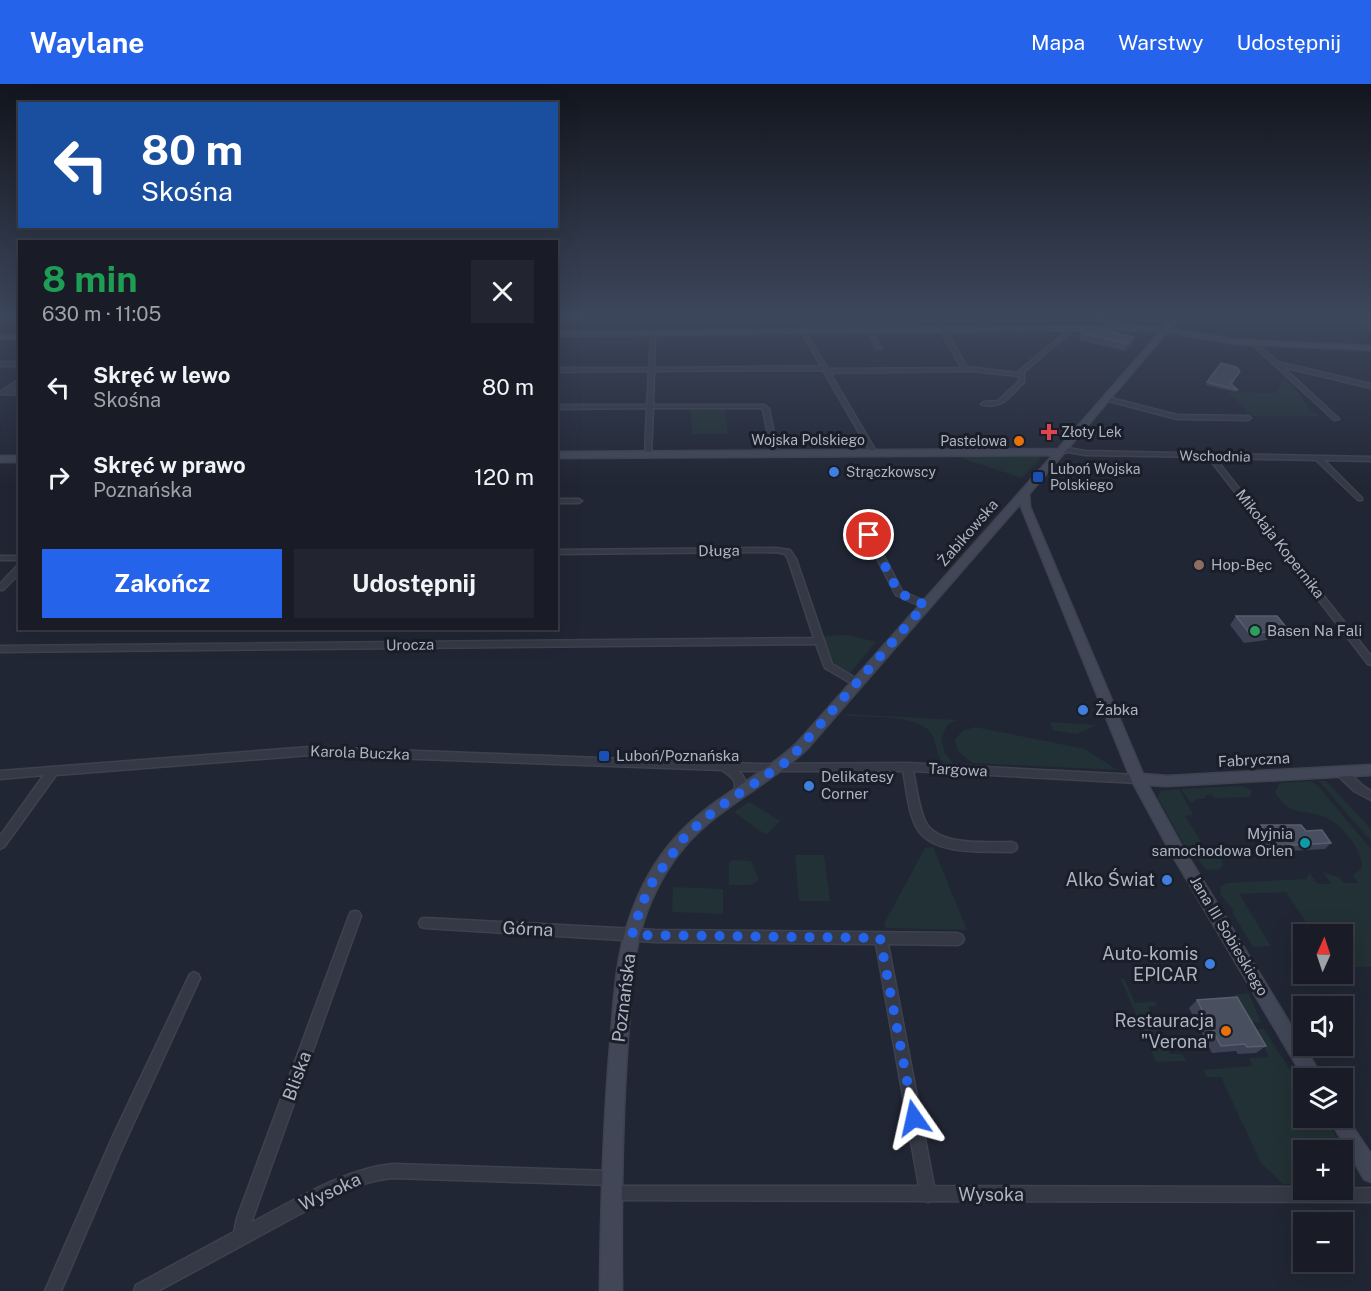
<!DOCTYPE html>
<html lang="pl">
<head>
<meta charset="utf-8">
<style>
	body { margin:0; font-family:"Public Sans",sans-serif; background:#22252f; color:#f1f3f6; height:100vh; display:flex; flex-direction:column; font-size:22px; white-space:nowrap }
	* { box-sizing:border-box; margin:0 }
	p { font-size:20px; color:#9fa1a7 }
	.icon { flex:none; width:33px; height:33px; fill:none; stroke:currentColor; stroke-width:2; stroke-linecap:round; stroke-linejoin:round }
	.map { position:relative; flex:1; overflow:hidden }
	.side { position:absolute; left:18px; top:156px; width:540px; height:390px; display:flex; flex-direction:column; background:#191c27; border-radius:0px; box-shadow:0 6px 24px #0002,0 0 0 2px #373a44 }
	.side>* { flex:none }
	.guide { position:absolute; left:18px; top:18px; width:540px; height:126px; border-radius:0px; box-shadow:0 6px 24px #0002,0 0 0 2px #373a44; background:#1a4fa0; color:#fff; overflow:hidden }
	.needle { width:39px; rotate:3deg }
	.fabs { position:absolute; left:1293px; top:840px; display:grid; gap:12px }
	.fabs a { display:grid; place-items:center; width:60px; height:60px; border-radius:0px; background:#191c27; box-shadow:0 6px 24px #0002,0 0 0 2px #373a44; font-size:30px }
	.pin { position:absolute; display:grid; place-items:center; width:51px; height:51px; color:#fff; margin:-26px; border:3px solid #fff; border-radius:50%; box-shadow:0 2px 6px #0007 }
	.me { position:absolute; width:66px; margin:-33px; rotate:349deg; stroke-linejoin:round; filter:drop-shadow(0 0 4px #0008) }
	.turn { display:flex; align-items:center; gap:21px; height:126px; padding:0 24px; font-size:27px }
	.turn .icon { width:78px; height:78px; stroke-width:2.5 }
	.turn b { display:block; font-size:42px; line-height:51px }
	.round { display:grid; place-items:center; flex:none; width:63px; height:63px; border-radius:0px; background:#22252f }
	.headline { display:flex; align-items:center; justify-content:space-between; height:102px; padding:0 24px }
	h1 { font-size:36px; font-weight:700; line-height:45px; color:#1e9e55 }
	.action { display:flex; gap:12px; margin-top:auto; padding:12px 24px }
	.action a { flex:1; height:69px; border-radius:0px; background:#2563eb; color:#fff; font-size:24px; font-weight:700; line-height:69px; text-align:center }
	.action a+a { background:#22252f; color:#f1f3f6 }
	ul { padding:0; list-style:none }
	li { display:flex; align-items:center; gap:18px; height:90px; padding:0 24px }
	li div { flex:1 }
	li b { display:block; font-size:22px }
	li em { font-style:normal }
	header { display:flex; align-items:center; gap:36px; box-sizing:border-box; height:84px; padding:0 30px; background:#2563eb; color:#fff }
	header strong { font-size:28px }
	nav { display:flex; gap:33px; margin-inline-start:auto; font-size:21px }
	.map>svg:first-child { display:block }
	.green { fill:#223135 }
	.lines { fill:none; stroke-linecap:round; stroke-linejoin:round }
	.street-casing { stroke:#3d424e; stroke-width:3 }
	.secondary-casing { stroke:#3d424e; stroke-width:3 }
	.street { fill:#343945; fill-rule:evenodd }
	.secondary { fill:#424757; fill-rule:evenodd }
	.wall { fill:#3c4253 }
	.shaded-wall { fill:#2c3242 }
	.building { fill:#484f5f; stroke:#585e6f; stroke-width:1.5 }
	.route { stroke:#2563eb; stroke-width:10; stroke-dasharray:0 18 }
	.health-dot { fill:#e0444e; stroke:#191e29; stroke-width:2 }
	.food-dot { fill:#e8710a; stroke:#191e29; stroke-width:2 }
	.shop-dot { fill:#3f7fe0; stroke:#191e29; stroke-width:2 }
	.transit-dot { fill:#1a4fb4; stroke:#191e29; stroke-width:2 }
	.education-dot { fill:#8d6e63; stroke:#191e29; stroke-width:2 }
	.leisure-dot { fill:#2e9e5b; stroke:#191e29; stroke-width:2 }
	.culture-dot { fill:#0f9aa8; stroke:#191e29; stroke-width:2 }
	.labels { text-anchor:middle; stroke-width:6; stroke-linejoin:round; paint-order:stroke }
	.far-poi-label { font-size:14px; fill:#aeb3c2; stroke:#191e29; text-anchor:start }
	.far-street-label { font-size:14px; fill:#aeb3c2; stroke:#191e29 }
	.street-label { font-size:15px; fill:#aeb3c2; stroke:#191e29 }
	.poi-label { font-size:15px; fill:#aeb3c2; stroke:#191e29; text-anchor:start }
	.near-poi-label { font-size:18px; fill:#aeb3c2; stroke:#191e29; text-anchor:end }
	.near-street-label { font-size:18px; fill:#aeb3c2; stroke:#191e29 }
</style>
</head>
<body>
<header>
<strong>Waylane</strong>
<nav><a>Mapa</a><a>Warstwy</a><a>Udostępnij</a></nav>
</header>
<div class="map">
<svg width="1371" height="1207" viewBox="0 0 1371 1207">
	<rect width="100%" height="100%" fill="#212634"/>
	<!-- green -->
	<g class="green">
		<polygon points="1284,293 1300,311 1310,326 1320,332 1252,332 1228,308 1276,309"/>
		<polygon points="691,324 725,324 728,350 692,350"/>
		<polygon points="962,371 1032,371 1041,374 1022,394 964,375"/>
		<polygon points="849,551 876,558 848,591 835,583 823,552"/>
		<path d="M846 630 957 636 947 641 941 654 945 669 953 679 948 680 941 676C936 668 936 657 931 649 918 630 871 634 849 632Z"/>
		<polygon points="1050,638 1097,641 1076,650 1053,646"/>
		<polygon points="975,643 1085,665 1117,686 973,679 958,667 955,656 962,647"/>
		<path d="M1311 697 1318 702 1371 765V883H1346L1343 878 1342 850H1324L1320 846H1311L1286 808 1239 810 1271 862 1253 863 1232 828 1234 827 1221 811 1220 803 1227 799 1306 795 1310 789 1318 800H1331L1323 788 1340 794 1344 799H1358L1353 791 1361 785C1365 768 1342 741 1327 734 1306 724 1289 734 1275 708L1280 699Z"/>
		<polygon points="1319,697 1326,697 1371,745 1371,757"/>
		<polygon points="1241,702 1252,706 1250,713 1214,714 1212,711 1205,711 1206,714 1197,715 1191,719 1181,705"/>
		<polygon points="1179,705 1193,731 1185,732 1212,775 1221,775 1223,780 1220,785 1207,786 1183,759 1158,714 1160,707"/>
		<polygon points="749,718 780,737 766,751 734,728"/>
		<polygon points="933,763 967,846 885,844 884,840 925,764"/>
		<polygon points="795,771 824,771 830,817 799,817"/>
		<polygon points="732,776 751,777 759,796 750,801 729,801 729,779"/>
		<polygon points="673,803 723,805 723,830 672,828"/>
		<polygon points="1121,895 1124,895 1135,919 1155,917 1158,922 1148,923 1170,970 1182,970 1186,977 1156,978"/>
		<polygon points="1248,909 1249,910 1261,938 1250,938 1234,911"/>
		<path d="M1254 945H1264L1303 1006 1304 1034H1324C1332 1047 1357 1080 1354 1095L1349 1099 1343 1100 1342 1066H1304L1303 1100H1283L1261 1079 1221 993H1207L1203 986 1253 982 1249 974 1269 973Z"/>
	</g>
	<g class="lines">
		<defs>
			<g id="street">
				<path d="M798 232H802L808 252 828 285 961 284 933 232H937L967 283 1018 289 1019 287 1066 248V243H1070V248L1024 288V298C1011 311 1002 327 981 320L984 318 998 317 1019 297V292L972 287 830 289 877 369 874 371 871 369 823 286 654 287 653 321H764L769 325 778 370 775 372 772 370 763 326 761 324H653L651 371 648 373 645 371 647 324 556 325V321H647L649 287 556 288V284H649L651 249 653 248 655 249 654 284 821 282 804 252Z"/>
				<polygon points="880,232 884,232 890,249 886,248"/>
				<polygon points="989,232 994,232 984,241 986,247 982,247 979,241"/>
				<polygon points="1357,232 1361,232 1371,243 1371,247"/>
				<polygon points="869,247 873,248 881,265 876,264"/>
				<polygon points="1252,258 1256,258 1278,278 1371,300 1371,304 1283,283 1339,335 1334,336 1252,260"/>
				<rect x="0" y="278" width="20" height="4"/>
				<polygon points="20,295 20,300 9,307 20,307 20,311 0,310 0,308"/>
				<polygon points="1107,313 1177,331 1248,332 1251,334 1248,336 1177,335 1105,316 1105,314"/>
				<polygon points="1068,364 1085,367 1371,373 1371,377 1324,376 1362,414 1362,416 1358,416 1316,376 1215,374 1371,572 1371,581 1368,580 1208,373 1085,371 1068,368 1060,370 1057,368"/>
				<polygon points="556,415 579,415 582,417 579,419 556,419"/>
				<polygon points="866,449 869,449 873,451 902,507 928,519 929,521 928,523 922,523 896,511 865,451"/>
				<polygon points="776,464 790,466 796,475 832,580 860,597 861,599 860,601 854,601 825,584 816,560 0,568 0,562 814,554 788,475 785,470 776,468 556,470 556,466"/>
				<rect x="0" y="472" width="20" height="4"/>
				<polygon points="17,482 20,482 20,489 3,506 0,506 0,500"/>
				<path d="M310 663 759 680 907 679 1138 691 1142 692 1143 695 1142 698 1138 699 913 687C917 704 918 722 925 737 937 763 988 758 1012 758L1016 760 1017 763 1016 766 1012 768C985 767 935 772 918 746 908 730 907 706 903 687H738C747 693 747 704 743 713L739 714 735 713 734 710C737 695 734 695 722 686L310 671 56 691 4 763 0 765V752L44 691 0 695V687Z"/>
				<polygon points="1340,683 1344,684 1362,701 1371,707 1371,716 1354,707 1336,690 1335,687 1336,684"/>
				<path d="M355 827 359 828 361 832 251 1139C295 1116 343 1085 393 1080L611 1087 616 1089 618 1094 616 1099 611 1101 393 1094C371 1096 353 1103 333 1112L158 1207H134L136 1201 234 1148 237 1134 349 832 351 828Z"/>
				<polygon points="425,834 655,846 958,849 962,851 964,855 962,859 958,861 888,860 934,1102 1304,1103 1304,1106 1371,1104 1371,1118 931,1117 928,1118 925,1117 611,1116 606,1114 604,1109 606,1104 611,1102 919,1102 876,860 655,858 425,844 421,843 419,839 421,835"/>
				<polygon points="194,888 198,890 200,894 123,1062 61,1207 45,1207 113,1052 190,890"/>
			</g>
			<g id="secondary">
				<polygon points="1100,232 1122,238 1123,239 1120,241 1098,235 1098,233"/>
				<path d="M1174 232H1180L1170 245 1236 256 1371 262V266L1236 260 1167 248 1029 410 1030 423 1143 690 1167 692 1371 681V691L1167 702 1148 701 1180 759 1323 994H1304L1170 767 1131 695 1020 420 807 665C769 701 720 722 686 761 667 783 653 809 644 836 632 873 631 914 628 953 622 1037 621 1122 622 1207H600C601 1122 603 1037 611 952 614 914 616 873 629 836 639 806 654 777 676 753 710 714 760 694 797 659L1053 371 556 374V368L1058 365 1160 248 1123 246 556 252V248L1123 242 1164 244Z"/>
				<rect x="0" y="251" width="20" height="4"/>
				<rect x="0" y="372" width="20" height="6"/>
				<polygon points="1342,1027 1371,1070 1371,1098 1364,1095 1329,1034 1342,1034"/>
			</g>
		</defs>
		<!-- street casing -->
		<use href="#street" class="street-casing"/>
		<!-- secondary casing -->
		<use href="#secondary" class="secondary-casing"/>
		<!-- street -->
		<use href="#street" class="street"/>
		<!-- secondary -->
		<use href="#secondary" class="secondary"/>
	</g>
	<!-- wall -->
	<g class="wall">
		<polygon points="1083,242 1134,253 1131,261 1125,267 1079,256"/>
		<polygon points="1207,298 1232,300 1238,306 1236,308 1206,301"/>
		<polygon points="1236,532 1286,543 1279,552 1270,552 1267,556 1244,559 1230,541"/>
		<polygon points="1261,741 1306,747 1331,759 1325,765 1270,768 1255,746"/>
		<polygon points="1197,916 1266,962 1256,969 1238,970 1236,967 1212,969 1189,924"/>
	</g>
	<!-- shaded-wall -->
	<polygon class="shaded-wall" points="1134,253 1131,261 1125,267 1128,260"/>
	<!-- building -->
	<g class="building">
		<polygon points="1083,242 1134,253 1128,260 1081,249"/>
		<polygon points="1221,279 1236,283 1240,287 1231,300 1238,306 1207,298"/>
		<polygon points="1236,532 1277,532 1286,543 1269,543 1273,547 1250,550"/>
		<polygon points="1261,741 1301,741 1306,747 1322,746 1331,759 1275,762"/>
		<polygon points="1237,913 1266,962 1247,963 1245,960 1221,962 1197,916"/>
	</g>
	<!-- sky -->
	<linearGradient id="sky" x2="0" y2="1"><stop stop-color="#12151d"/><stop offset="0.58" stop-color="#3d475c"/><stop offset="1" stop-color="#3d475c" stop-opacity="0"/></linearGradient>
	<rect width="1371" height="401" fill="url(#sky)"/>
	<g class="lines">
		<!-- route -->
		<polyline class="route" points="869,451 899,509 925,521 789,676 718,724 686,751 653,797 641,822 632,851 880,854 914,1034"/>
	</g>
	<!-- markers -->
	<path class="health-dot" d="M1046 339h6v6h6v6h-6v6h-6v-6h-6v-6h6z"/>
	<g class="food-dot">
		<circle cx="1019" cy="357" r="6"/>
		<circle cx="1226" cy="947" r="6"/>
	</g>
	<g class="shop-dot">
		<circle cx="834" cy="388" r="6"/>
		<circle cx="1083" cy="626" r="6"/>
		<circle cx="809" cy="702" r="6"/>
		<circle cx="1167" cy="796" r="6"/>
		<circle cx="1210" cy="880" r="6"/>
	</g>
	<g class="transit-dot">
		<rect x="1032" y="387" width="12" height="12" rx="3"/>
		<rect x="598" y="666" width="12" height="12" rx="3"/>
	</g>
	<circle class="education-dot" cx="1199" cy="481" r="6"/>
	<circle class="leisure-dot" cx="1255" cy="547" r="6"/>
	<circle class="culture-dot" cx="1305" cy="759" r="6"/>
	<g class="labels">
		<!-- far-poi labels -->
		<g class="far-poi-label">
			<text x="1061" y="353">Złoty Lek</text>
			<text x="1007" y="362" text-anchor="end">Pastelowa</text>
			<text x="1050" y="390">Luboń Wojska<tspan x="1050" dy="16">Polskiego</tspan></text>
			<text x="846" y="393">Strączkowscy</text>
		</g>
		<!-- far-street labels -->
		<g class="far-street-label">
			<text x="808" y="361">Wojska Polskiego</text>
			<text transform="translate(1215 372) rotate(1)" y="5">Wschodnia</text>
		</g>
		<!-- street labels -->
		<g class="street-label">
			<text transform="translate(968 449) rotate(-49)" y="5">Żabikowska</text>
			<text transform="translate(1280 460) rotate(52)" y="5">Mikołaja Kopernika</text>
			<text transform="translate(719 467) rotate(-1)" y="5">Długa</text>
			<text transform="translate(410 561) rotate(-1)" y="5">Urocza</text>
			<text transform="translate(360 669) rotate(2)" y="5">Karola Buczka</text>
			<text transform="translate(1254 676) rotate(-3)" y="5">Fabryczna</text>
			<text transform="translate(958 686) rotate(3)" y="5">Targowa</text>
			<text transform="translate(1229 852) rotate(59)" y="5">Jana III Sobieskiego</text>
		</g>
		<!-- poi labels -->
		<g class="poi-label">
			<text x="1211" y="486">Hop-Bęc</text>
			<text x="1267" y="552">Basen Na Fali</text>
			<text x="1095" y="631">Żabka</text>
			<text x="616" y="677">Luboń/Poznańska</text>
			<text x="821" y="698">Delikatesy<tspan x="821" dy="17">Corner</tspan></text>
			<text x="1293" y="755" text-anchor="end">Myjnia<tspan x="1293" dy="17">samochodowa Orlen</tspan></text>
		</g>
		<!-- near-poi labels -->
		<g class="near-poi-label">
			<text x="1155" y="802">Alko Świat</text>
			<text x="1198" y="876">Auto-komis<tspan x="1198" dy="21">EPICAR</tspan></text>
			<text x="1214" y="943">Restauracja<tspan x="1214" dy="21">"Verona"</tspan></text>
		</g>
		<!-- near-street labels -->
		<g class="near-street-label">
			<text transform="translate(528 845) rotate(3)" y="6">Górna</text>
			<text transform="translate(624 914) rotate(-83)" y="6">Poznańska</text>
			<text transform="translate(297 992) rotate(-70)" y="6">Bliska</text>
			<text transform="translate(330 1108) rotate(-25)" y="6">Wysoka</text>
			<text x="991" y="1117">Wysoka</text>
		</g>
	</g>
</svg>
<div class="fabs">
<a><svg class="needle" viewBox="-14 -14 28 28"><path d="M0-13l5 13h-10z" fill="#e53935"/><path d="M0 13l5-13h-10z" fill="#9fa1a7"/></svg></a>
<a><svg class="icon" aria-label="sound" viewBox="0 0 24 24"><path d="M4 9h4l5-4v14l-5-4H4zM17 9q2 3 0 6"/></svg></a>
<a><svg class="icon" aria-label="layers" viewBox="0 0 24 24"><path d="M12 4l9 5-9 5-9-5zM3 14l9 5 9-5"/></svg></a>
<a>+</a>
<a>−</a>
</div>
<div class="pin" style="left:869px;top:451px;background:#d93025"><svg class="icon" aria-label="arrive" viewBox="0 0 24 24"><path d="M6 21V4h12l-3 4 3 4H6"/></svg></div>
<svg class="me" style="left:914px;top:1034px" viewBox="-20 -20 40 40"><path d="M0-17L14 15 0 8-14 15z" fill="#2563eb" stroke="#fff" stroke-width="4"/></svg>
<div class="guide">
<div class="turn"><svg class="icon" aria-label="left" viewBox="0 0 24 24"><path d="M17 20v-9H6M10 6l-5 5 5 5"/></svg><div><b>80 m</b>Skośna</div></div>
</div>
<section class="side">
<div class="headline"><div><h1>8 min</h1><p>630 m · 11:05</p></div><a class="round"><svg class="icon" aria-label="close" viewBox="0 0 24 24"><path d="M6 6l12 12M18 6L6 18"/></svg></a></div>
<ul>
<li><svg class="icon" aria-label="left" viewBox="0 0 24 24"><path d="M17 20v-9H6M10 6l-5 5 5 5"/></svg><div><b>Skręć w lewo</b><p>Skośna</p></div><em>80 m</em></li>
<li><svg class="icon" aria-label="right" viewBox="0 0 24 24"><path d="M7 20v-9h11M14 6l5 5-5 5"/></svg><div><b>Skręć w prawo</b><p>Poznańska</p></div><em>120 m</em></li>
</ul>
<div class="action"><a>Zakończ</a><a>Udostępnij</a></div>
</section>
</div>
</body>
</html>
